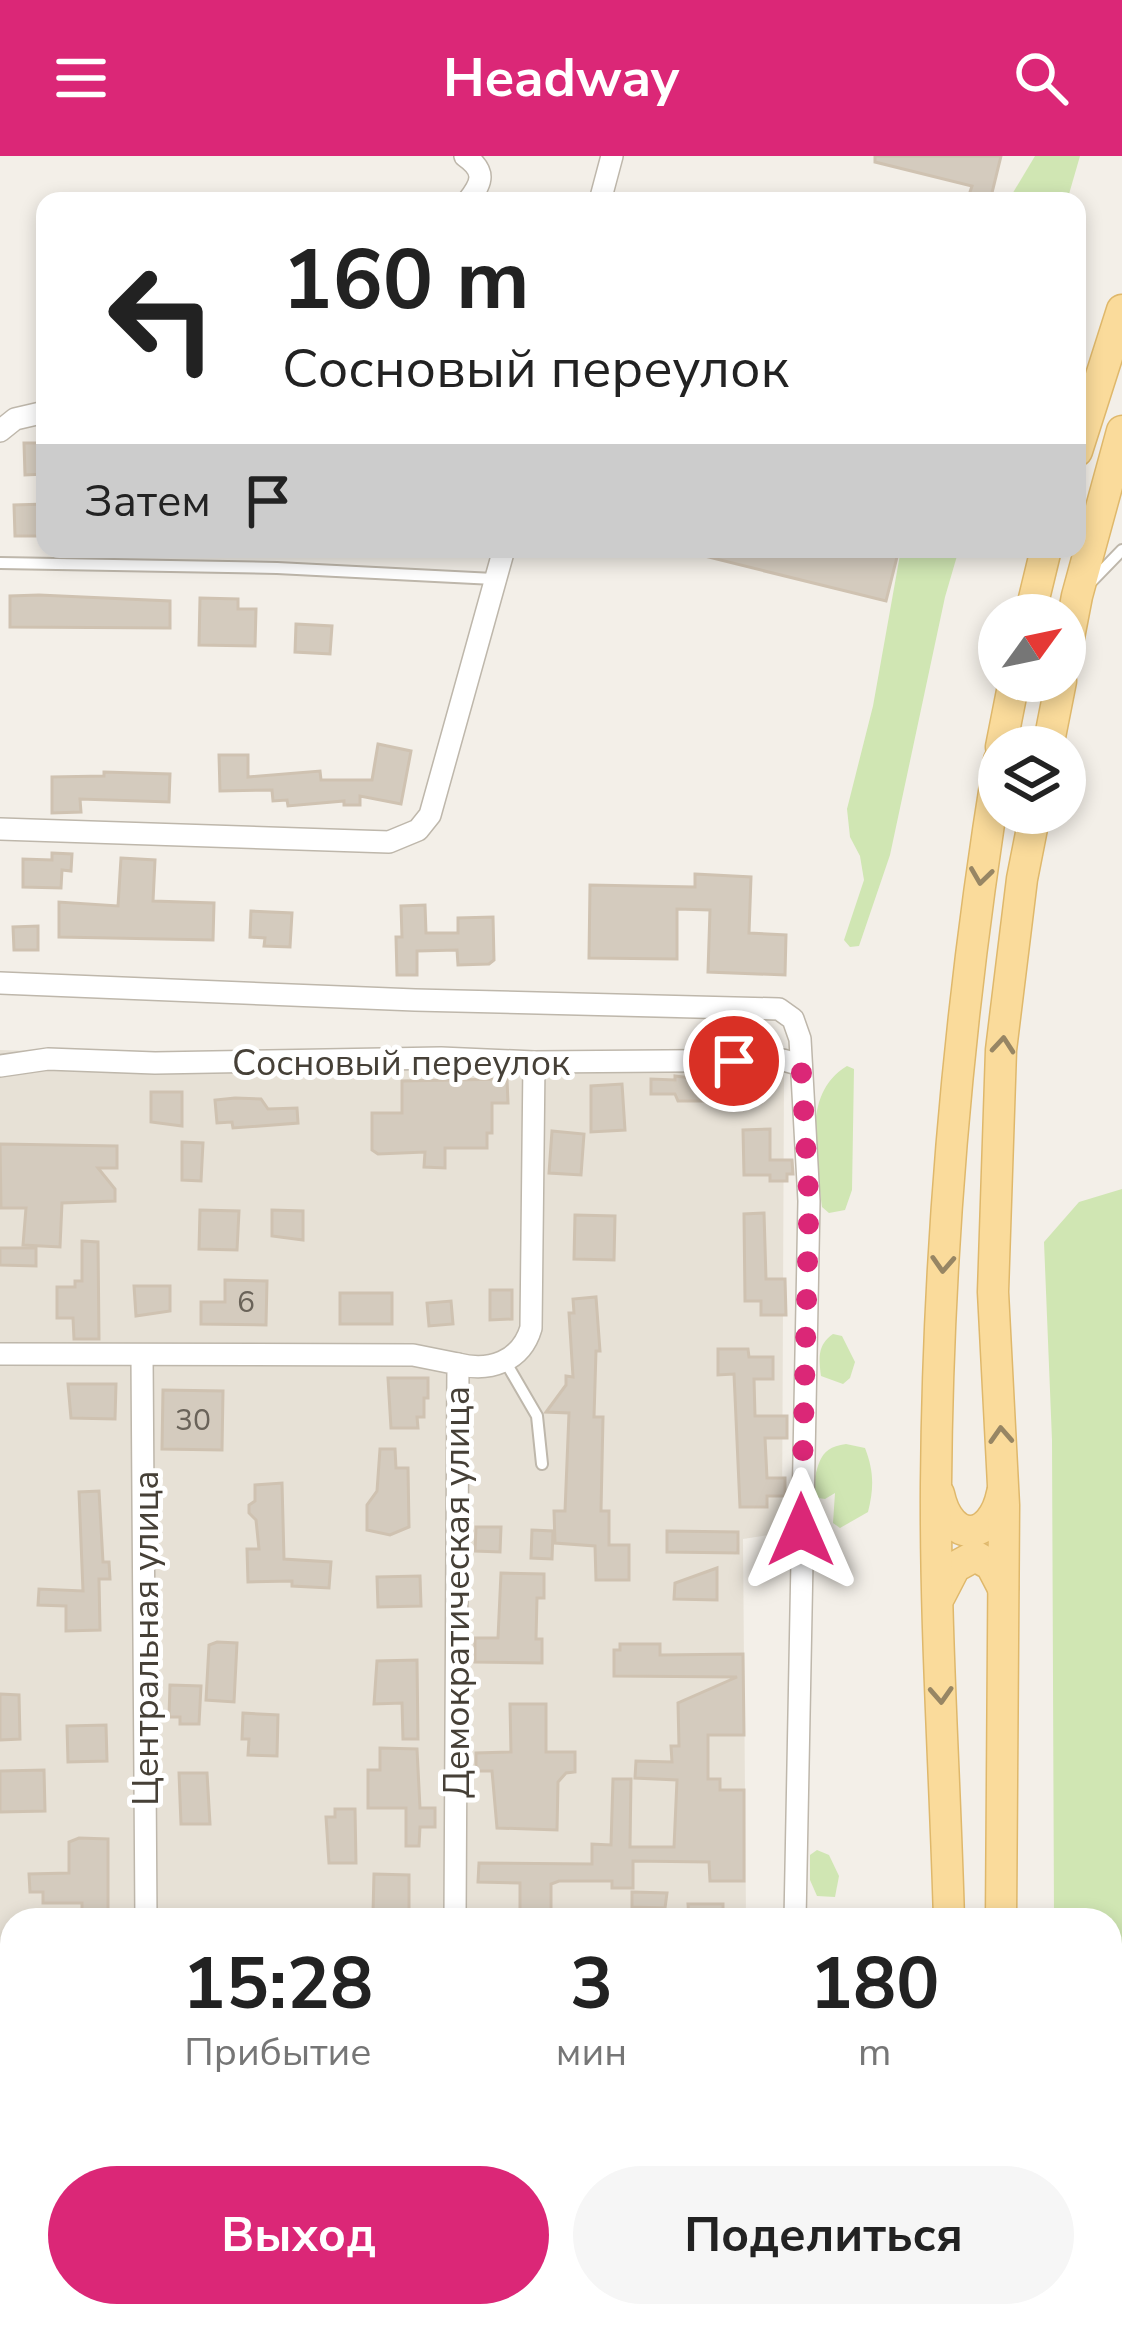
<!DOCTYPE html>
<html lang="ru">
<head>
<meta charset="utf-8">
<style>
	body { margin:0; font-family:"Nunito Sans",sans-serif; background:#f6f6f6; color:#222; height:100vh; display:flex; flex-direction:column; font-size:45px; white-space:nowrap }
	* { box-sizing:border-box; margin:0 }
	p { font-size:39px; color:#767676 }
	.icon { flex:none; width:66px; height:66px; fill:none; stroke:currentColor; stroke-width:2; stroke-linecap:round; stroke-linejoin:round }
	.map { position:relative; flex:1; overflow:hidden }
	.details { position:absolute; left:0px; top:1752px; width:1122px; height:420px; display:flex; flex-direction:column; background:#fff; border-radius:36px 36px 0 0; box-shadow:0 6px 18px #0003 }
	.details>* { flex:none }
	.banner { position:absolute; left:36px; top:36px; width:1050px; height:366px; border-radius:24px; box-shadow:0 6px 18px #0003; background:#fff; color:#222; overflow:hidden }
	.needle { width:78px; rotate:57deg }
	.fabs { position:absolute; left:978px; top:438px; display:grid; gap:24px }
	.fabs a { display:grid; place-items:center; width:108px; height:108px; border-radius:50%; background:#fff; box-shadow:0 6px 18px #0003; font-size:60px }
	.pin { position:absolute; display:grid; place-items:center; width:102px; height:102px; color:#fff; margin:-51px; border:6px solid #fff; border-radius:50%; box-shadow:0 3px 12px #0007 }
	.me { position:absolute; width:132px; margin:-66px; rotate:0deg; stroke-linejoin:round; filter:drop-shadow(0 0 9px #0008) }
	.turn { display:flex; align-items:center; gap:42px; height:252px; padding:0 48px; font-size:54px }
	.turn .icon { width:156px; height:156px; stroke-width:2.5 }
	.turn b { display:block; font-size:84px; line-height:102px }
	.then { display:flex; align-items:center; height:114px; padding:0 48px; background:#0003; gap:24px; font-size:45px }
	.eta { display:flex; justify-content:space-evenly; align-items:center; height:204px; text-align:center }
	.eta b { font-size:72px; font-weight:700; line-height:84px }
	.button { display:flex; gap:24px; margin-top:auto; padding:24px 48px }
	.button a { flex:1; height:138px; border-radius:72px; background:#db2777; color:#fff; font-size:48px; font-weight:700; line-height:138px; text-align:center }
	.button a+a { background:#f6f6f6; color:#222 }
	header { display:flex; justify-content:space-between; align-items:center; height:156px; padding:0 48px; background:#db2777; color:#fff; font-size:54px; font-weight:700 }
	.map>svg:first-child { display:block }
	.residential { fill:#e7e1d6 }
	.green { fill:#d0e6b3 }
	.building { fill:#d4cbbe; stroke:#cfc2b1; stroke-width:3 }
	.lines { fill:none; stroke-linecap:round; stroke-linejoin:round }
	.service-casing { stroke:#beb7ab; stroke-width:14 }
	.minor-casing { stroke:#beb7ab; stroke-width:24 }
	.primary-casing { stroke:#dfb86b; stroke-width:33 }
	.service { stroke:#fff; stroke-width:10 }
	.minor { stroke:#fff; stroke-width:21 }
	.primary { stroke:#fadb9b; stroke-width:30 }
	.oneway { stroke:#978664 }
	.route { stroke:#db2777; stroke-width:21; stroke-dasharray:0 37.8 }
	.labels { text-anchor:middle; stroke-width:10; stroke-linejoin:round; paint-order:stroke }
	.number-label { font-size:30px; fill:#6a6359 }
	.street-label { font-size:36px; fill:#464037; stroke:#fff }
</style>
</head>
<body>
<header><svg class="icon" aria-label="menu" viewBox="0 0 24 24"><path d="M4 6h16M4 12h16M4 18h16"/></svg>Headway<svg class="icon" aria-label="search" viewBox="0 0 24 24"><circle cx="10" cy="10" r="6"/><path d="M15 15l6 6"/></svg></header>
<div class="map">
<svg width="1122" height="2172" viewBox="0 0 1122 2172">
	<rect width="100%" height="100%" fill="#f3efe8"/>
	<!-- residential -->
	<g class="residential">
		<polygon points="0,894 784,916 782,1377 743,1383 746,1764 12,1764 12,2064 0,2064"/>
		<polygon points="414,2160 695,2160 695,2172 413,2172"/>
	</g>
	<!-- green -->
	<g class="green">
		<polygon points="1035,0 1080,0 1067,45 1008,45"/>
		<polygon points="901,393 959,393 945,441 890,699 859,790 850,791 844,784 864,724 860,700 850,681 847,653 873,550"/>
		<path d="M847 910 854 913 852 1034 845 1054 829 1057 822 1051C818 1005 799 939 847 910Z"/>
		<polygon points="1122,1033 1122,2086 1110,2086 1110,1764 1054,1764 1052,1284 1044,1086 1079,1046"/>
		<path d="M833 1178 842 1180 855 1206 850 1222 843 1228 821 1220C819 1202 817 1189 833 1178Z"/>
		<path d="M846 1288 865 1292C874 1315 874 1332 868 1356L840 1372 833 1367 835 1337 825 1343 812 1341 810 1336C820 1312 815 1292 846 1288Z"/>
		<polygon points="817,1694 829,1699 839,1720 835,1741 817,1740 810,1724 810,1699"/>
	</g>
	<!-- building -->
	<g class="building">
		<polygon points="875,0 1001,0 990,45 968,42 972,30 875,6"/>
		<polygon points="24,287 45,287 45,318 25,319"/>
		<polygon points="45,348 44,380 15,380 14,349"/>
		<polygon points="701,393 899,393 886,445 700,399"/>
		<polygon points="39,439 170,445 170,472 10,471 10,440"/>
		<polygon points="200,442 238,443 238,453 256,453 255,490 199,489"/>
		<polygon points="296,468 332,470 330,498 295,496"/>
		<polygon points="378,588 411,595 401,648 360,640 360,649 344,649 344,645 288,650 287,644 273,645 272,634 220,635 219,599 248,599 248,621 320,615 321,624 372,624"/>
		<polygon points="104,616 170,618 169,646 80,643 81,656 52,657 52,621 104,620"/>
		<polygon points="52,697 72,698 71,715 62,714 61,732 23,731 23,703 52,704"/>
		<polygon points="121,702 155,704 153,745 214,747 213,784 59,781 59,746 118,750"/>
		<polygon points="695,718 751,721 749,777 786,779 785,819 708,816 710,754 677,753 677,803 589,802 590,729 695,731"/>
		<polygon points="425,749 426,777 458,777 458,762 493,761 494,804 489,808 458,809 457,794 417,795 417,819 397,819 396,781 402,781 401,750"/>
		<polygon points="251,755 292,757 290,791 264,790 265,782 250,781"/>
		<polygon points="38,770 38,794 14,794 13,771"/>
		<polygon points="675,920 715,925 715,939 703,939 703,945 678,945 675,938 651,938 651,923 675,924"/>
		<polygon points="507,923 508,947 492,947 492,977 487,977 487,992 445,992 445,1012 424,1011 425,996 378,998 372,994 372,957 402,957 402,925"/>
		<polygon points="622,928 625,974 591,976 591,930"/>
		<polygon points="151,936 182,936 182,970 151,966"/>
		<polygon points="235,942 261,943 268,953 297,952 298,967 233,972 232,966 217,967 215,944"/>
		<polygon points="770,973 770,1004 792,1004 793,1018 787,1018 787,1025 770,1025 770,1019 744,1019 743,974"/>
		<polygon points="552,975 584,978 581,1019 549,1017"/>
		<polygon points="182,986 203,987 201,1025 182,1024"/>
		<polygon points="0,988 117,990 117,1012 98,1012 115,1033 115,1045 62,1047 60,1091 23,1089 26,1052 1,1052"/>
		<polygon points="200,1054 239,1055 237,1094 199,1093"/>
		<polygon points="272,1054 303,1055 303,1084 272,1080"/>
		<polygon points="764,1057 766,1123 785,1123 786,1159 761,1159 761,1145 745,1145 744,1058"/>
		<polygon points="575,1059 615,1060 614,1104 574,1103"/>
		<polygon points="82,1085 98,1086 99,1183 74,1183 73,1162 57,1162 57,1131 75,1131 75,1125 82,1125"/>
		<polygon points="0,1092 36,1092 36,1110 0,1109"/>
		<polygon points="225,1124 267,1125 266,1169 201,1168 201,1146 225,1146"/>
		<polygon points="134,1130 170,1130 170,1155 136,1160"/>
		<polygon points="490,1134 512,1134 512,1163 490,1164"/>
		<rect x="340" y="1137" width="52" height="31"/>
		<polygon points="596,1141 600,1195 596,1195 594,1261 603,1261 601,1355 609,1355 609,1389 629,1389 629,1424 596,1424 595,1390 555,1387 554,1355 565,1355 569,1257 546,1256 566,1229 566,1220 573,1221 569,1157 574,1157 573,1143"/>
		<polygon points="451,1145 453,1168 429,1170 427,1147"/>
		<polygon points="718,1193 748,1193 749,1201 773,1201 773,1223 754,1223 755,1260 787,1260 787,1282 765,1282 767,1322 785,1322 785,1340 767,1340 767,1351 740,1351 734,1218 718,1219"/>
		<polygon points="388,1222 428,1222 428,1242 424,1242 424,1261 417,1261 418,1272 391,1272"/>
		<polygon points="68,1228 116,1228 115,1263 71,1262"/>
		<polygon points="163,1234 223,1235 222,1294 162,1293"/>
		<polygon points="380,1293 395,1293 396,1312 408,1312 409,1371 390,1379 367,1374 367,1349 377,1335"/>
		<polygon points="282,1327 284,1403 331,1406 329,1432 292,1430 292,1425 248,1426 247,1393 259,1393 256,1364 249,1357 249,1349 255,1345 255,1329"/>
		<polygon points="99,1335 103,1406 109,1406 110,1423 99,1423 100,1474 66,1475 66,1450 38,1449 39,1433 83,1435 79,1336"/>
		<polygon points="476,1371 501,1371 500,1396 475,1395"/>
		<polygon points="532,1374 553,1375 552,1403 531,1402"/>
		<polygon points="667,1375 738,1376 738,1397 667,1396"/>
		<polygon points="717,1412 717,1444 674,1443 675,1427"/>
		<polygon points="501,1417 544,1418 544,1442 537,1442 536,1483 542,1483 542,1507 475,1506 475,1482 498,1482"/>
		<polygon points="420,1420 421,1450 378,1451 377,1421"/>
		<polygon points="217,1486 237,1487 234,1546 206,1544 209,1489"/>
		<polygon points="620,1488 660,1488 660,1499 743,1498 744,1579 708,1579 708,1623 720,1623 720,1634 744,1634 744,1725 710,1725 709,1706 633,1705 633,1732 612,1732 612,1725 559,1725 551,1728 551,1764 520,1764 520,1727 478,1726 479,1707 592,1708 592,1688 611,1689 613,1623 631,1623 630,1691 674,1691 677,1624 635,1622 636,1605 672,1606 671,1590 679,1590 678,1547 737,1521 614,1520 614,1494 620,1494"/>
		<polygon points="417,1504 418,1583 403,1583 402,1547 374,1548 377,1505"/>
		<polygon points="170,1529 201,1530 199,1568 180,1568 180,1561 169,1561"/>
		<polygon points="0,1538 19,1539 20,1583 0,1584"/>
		<polygon points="510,1548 546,1548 546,1596 575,1596 575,1616 566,1617 558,1626 557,1674 497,1672 492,1615 476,1615 476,1597 511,1596"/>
		<polygon points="243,1557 278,1559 277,1600 248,1599 249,1583 242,1583"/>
		<polygon points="106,1569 107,1605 68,1606 67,1570"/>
		<polygon points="380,1592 417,1593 420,1652 435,1652 435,1671 420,1671 419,1690 406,1690 406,1652 368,1652 368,1614 380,1614"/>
		<polygon points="44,1614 45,1655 0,1656 0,1615"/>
		<polygon points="179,1617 207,1617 210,1668 181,1668"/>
		<polygon points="335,1653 355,1653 356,1707 329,1707 326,1661 335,1661"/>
		<polygon points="79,1682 108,1683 108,1762 82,1762 82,1747 43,1747 43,1736 30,1736 29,1718 69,1717 69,1686"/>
		<polygon points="374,1718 409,1719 409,1757 373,1756"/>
		<polygon points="632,1736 667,1737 665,1752 632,1751"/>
		<polygon points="688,1748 723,1748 723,1764 689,1764"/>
	</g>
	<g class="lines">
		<defs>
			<g id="service">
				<polyline points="0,407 277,412 494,423"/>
				<polyline points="1092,425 1122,394"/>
				<polyline points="505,1205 537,1260 542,1308"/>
				<polyline points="104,2172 104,2160"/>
			</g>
			<g id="minor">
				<path d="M465 0C486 15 483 26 468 45"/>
				<polyline points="600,45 612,0"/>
				<polyline points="0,275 15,263 45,256"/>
				<polyline points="0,673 389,686 418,674 430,659 504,393"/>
				<polyline points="0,827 415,844 779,853 793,863 800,883 809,1045 795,1764"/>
				<polyline points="0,910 48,903 155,907 441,902 534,906 783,904 801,909"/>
				<polyline points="0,1198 413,1199 458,1208 455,1764"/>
				<polyline points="142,1200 146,1764"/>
				<path d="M458 1208C489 1216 521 1206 531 1172L534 906"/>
				<polyline points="0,2068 12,2068"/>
				<polyline points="1110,2118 1122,2118"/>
				<polyline points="792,2160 792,2172"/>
				<polyline points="366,2172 366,2160"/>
			</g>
			<g id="primary">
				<polyline points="1077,295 1122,154"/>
				<polyline points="1030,459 1046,393"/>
				<polyline points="1065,502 1077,440 1122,275"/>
				<polyline points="1001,591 1014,525"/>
				<polyline points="1048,591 1061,525"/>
				<path d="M939 1338C950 1389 992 1386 1002 1337"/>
				<polyline points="940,1440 955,1411 975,1400 991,1409 1003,1432"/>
				<path d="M949 1764C945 1619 935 1473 936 1328 938 1085 960 843 999 604"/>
				<polyline points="1001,1764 1004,1349 993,1136 1001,894 1022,723 1035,657"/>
				<polyline points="950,2172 950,2160"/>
				<polyline points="997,2172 997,2160"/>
			</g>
		</defs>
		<!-- service casing -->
		<use href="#service" class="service-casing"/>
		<!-- minor casing -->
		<use href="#minor" class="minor-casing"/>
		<!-- primary casing -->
		<use href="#primary" class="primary-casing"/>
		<!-- service -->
		<use href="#service" class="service"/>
		<!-- minor -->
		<use href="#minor" class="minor"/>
		<!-- primary -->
		<use href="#primary" class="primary"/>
	</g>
	<!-- one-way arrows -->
	<defs><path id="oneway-chevron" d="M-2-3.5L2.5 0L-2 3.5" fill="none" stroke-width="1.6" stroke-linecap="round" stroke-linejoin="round" transform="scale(3)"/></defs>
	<g class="oneway">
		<use href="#oneway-chevron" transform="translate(981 720) rotate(98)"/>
		<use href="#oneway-chevron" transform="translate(1003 889) rotate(-85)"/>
		<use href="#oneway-chevron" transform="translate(943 1108) rotate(93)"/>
		<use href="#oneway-chevron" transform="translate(1001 1279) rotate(-93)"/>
		<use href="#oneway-chevron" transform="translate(941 1539) rotate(87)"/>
	</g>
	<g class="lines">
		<!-- route -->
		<polyline class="route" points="734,905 783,904 801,909 809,1045 801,1374"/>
	</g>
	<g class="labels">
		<!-- number labels -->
		<g class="number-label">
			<text x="246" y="1156">6</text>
			<text x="193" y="1274">30</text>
		</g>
		<!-- street labels -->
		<g class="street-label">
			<text x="401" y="919">Сосновый переулок</text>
			<text transform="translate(456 1436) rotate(-90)" y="13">Демократическая улица</text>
			<text transform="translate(145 1482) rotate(-90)" y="13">Центральная улица</text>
		</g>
	</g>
</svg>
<div class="fabs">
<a><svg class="needle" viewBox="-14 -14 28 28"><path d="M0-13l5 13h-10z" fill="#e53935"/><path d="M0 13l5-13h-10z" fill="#767676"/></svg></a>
<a><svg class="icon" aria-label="layers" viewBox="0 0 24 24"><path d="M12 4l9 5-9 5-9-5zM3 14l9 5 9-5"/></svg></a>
</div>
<div class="pin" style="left:734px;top:905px;background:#d93025"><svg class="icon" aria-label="arrive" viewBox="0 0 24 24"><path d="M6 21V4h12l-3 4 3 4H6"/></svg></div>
<svg class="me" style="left:801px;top:1374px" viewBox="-20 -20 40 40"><path d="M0-17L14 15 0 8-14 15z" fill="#db2777" stroke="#fff" stroke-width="4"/></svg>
<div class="banner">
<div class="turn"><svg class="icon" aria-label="left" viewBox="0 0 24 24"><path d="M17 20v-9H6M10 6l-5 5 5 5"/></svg><div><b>160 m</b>Сосновый переулок</div></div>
<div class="then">Затем<svg class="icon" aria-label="arrive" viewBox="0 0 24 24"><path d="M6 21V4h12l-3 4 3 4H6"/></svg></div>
</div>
<section class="details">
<div class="eta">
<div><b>15:28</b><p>Прибытие</p></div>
<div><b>3</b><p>мин</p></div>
<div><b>180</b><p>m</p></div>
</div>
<div class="button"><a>Выход</a><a>Поделиться</a></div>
</section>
</div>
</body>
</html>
